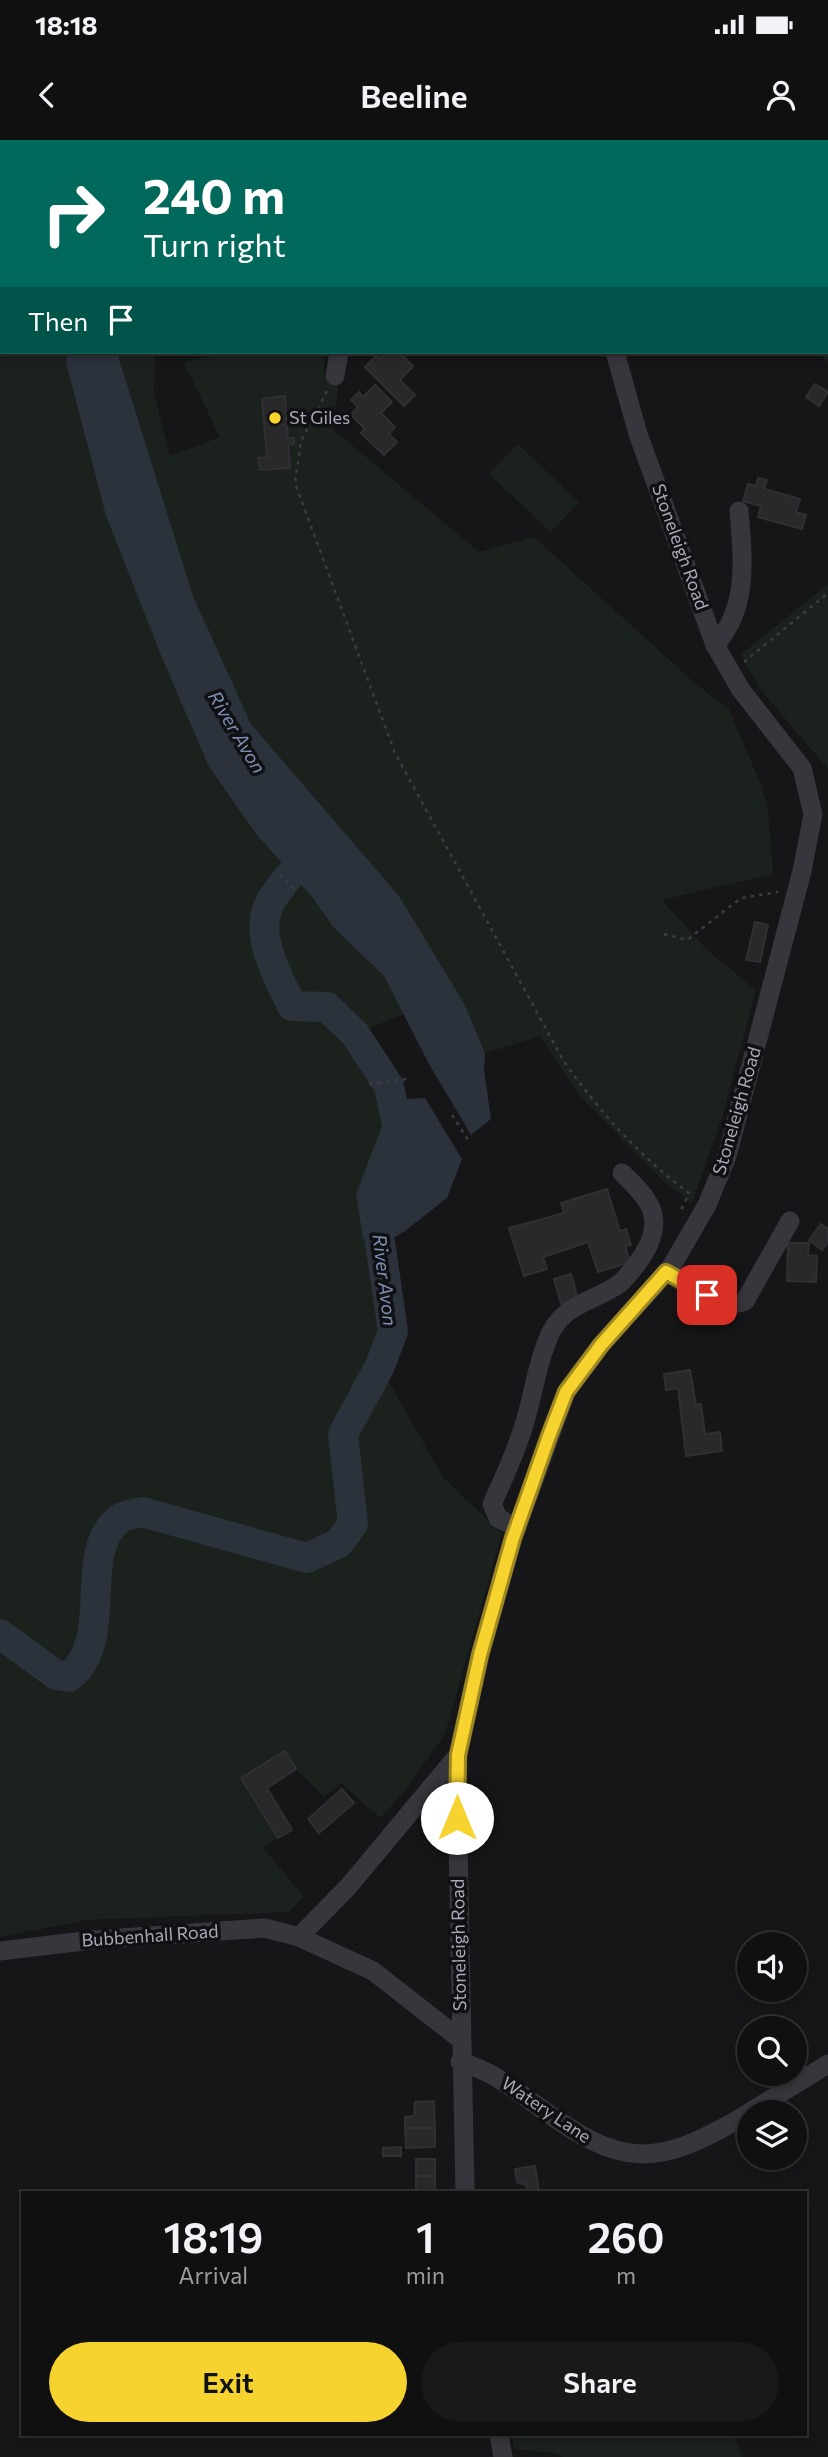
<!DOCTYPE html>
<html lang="en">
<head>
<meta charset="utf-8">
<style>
	body { margin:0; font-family:Commissioner,sans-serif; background:#19191a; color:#f1f3f6; height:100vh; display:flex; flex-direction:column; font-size:26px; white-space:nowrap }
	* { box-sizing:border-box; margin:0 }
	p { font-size:23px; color:#9c9d9f }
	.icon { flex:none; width:38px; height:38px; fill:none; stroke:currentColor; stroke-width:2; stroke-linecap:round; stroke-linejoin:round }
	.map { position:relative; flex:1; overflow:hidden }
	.details { position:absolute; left:21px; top:2051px; width:786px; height:245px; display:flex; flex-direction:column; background:#101011; border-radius:0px; box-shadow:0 4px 10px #0003,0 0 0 2px #303031 }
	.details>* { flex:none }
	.banner { position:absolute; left:0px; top:0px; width:830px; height:214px; box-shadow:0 4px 10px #0003,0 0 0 2px #303031; background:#00695c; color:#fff; overflow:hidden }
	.buttons { position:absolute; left:737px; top:1792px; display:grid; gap:14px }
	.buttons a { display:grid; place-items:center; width:70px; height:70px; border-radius:50%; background:#101011; box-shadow:0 4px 10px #0003,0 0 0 2px #303031; font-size:35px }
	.pin { position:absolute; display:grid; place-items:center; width:60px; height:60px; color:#fff; margin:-30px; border-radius:14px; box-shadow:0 4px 10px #0006 }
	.me { position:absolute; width:77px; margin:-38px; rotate:0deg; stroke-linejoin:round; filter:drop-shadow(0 0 5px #0008) }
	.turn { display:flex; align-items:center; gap:24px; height:147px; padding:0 28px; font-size:32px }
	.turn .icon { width:91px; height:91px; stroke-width:2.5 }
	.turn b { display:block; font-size:49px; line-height:60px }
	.then { display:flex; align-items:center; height:66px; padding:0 28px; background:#0003; gap:14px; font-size:26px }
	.eta { display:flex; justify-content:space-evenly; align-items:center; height:119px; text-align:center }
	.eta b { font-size:42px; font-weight:600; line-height:49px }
	.cta { display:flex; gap:14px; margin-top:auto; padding:14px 28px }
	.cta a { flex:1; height:80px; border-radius:42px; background:#f6d32e; color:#111; font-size:28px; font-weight:600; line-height:80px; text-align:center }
	.cta a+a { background:#19191a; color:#f1f3f6 }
	.status { display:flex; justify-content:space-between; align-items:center; height:49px; padding:0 35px; background:#101011; direction:ltr }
	.status svg { height:19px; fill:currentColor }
	header { display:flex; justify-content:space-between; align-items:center; height:91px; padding:0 28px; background:#101011; font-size:32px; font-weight:600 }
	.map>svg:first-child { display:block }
	.green { fill:#1b221d }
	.water { fill:#2b323c }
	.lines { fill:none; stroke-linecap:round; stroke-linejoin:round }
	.river { stroke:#2b323c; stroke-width:30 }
	.building { fill:#29282b; stroke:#302f33; stroke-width:2 }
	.path { stroke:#3c3d43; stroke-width:2.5; stroke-dasharray:3.5 5; stroke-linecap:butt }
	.minor { stroke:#36363c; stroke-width:19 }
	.route-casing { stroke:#a0891e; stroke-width:18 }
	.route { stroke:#f6d32e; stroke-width:12 }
	.poi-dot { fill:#f6d32e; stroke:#111012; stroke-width:2.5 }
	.labels { text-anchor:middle; stroke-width:7; stroke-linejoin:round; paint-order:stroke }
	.poi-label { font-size:18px; fill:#a7a9b8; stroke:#111012; text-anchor:start }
	.street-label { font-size:18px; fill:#a7a9b8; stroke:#111012 }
	.water-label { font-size:19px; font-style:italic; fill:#7d91b4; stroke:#111012 }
</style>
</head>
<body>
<div class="status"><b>18:18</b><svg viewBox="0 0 49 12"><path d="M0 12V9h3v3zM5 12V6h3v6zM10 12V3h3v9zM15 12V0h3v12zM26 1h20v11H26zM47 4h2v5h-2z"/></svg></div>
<header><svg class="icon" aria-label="back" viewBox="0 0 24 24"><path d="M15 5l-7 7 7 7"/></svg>Beeline<svg class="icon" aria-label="person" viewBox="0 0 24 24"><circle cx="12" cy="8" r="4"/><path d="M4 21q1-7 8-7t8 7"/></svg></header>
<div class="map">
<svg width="828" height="2317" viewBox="0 0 828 2317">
	<rect width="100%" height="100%" fill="#161517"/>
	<!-- green -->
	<g class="green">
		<polygon points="0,0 197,0 2,2 2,212 67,212 66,223 106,376 162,518 209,627 257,695 312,757 334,788 384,836 404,874 355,894 389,946 392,960 375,1006 363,1099 380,1106 393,1191 380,1226 443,1337 502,1394 445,1594 404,1652 380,1678 341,1643 324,1657 296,1629 285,1611 241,1638 278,1698 263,1707 304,1757 289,1772 86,1780 0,1797"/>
		<polygon points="603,0 828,0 828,223 819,212 828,212 828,2"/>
		<polygon points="117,212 155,212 154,254 170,316 220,297 184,223 226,212 324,212 324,236 339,239 333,289 479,412 534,397 697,545 729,569 761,645 768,669 773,734 662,760 707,810 756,850 723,974 692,1063 663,1041 580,956 540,896 485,913 465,865 315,661 251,584 193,456"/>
		<polygon points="518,304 579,362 551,392 489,334"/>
		<polygon points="828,444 828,629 759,548 741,514"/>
		<polygon points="512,2294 734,2294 742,2317 563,2317 555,2313 514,2309"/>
	</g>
	<!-- water -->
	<g class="water">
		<polygon points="67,212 117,212 193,456 251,584 399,756 465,865 485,913 484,929 491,979 471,995 429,924 384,836 334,788 312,757 257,695 209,627 162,518 106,376 66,223"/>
		<polygon points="425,958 462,1019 447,1058 405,1091 380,1106 363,1099 356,1054 392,960"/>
	</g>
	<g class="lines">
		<!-- river -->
		<g class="river">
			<polyline points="0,84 2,85"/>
			<path d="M305 703 310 712C297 727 283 742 272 759 251 792 278 836 292 866L327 867 355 894 389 946 400 999"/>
			<path d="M0 1494 56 1535 69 1537C117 1499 75 1409 121 1378 127 1374 137 1374 142 1372L307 1418 339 1403 353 1384 343 1294 380 1226 393 1191 376 1075 380 1068"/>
		</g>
	</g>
	<!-- building -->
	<g class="building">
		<polygon points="388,212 399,212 413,226 400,240 415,255 404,266 365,227 377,215 381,219"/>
		<polygon points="815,244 828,252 819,266 806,257"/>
		<polygon points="375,245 392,262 381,273 395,287 389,294 397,302 384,315 361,293 365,289 351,275 358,267 351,260 359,252 363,257"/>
		<polygon points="285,256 288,298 294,298 294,304 288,305 290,328 260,330 258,318 267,317 262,259"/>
		<polygon points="758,338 767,340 764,349 800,359 796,372 806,375 802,389 758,377 761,366 743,361 748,344 756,346"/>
		<polygon points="755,782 768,785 760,822 746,820"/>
		<polygon points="607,1049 620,1091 626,1089 631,1105 625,1106 630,1122 598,1132 588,1102 543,1117 547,1129 524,1136 509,1088 564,1073 561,1063"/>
		<polygon points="821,1084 828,1089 828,1102 822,1110 809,1100"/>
		<polygon points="788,1103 809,1103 808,1115 817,1116 816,1142 787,1141"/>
		<polygon points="571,1134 578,1159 561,1164 554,1139"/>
		<polygon points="690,1230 696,1265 701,1264 705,1294 720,1292 722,1311 686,1316 678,1248 666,1250 664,1234"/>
		<polygon points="285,1611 296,1629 267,1648 292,1690 278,1698 241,1638"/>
		<polygon points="342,1649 354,1663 319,1693 308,1679"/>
		<polygon points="434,1961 435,1988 405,1988 405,1977 414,1976 415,1962"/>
		<polygon points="405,1988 435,1988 435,2007 406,2008"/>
		<polygon points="401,2007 401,2016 383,2016 383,2008"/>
		<rect x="416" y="2019" width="19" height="17"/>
		<polygon points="535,2026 539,2051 528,2053 526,2045 517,2042 515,2029"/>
		<rect x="416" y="2036" width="19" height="17"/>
	</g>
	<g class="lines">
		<!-- path -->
		<g class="path">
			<path d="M327 251 301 301 295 343 395 613 563 920C597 969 641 1018 689 1053L680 1072"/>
			<polyline points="744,522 828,453"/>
			<polyline points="280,734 295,750"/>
			<polyline points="664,794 687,800 741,758 778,752"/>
			<polyline points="369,944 407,939"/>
			<polyline points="452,975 470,1003"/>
		</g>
		<!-- minor -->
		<g class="minor">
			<polyline points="494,0 495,2"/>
			<polyline points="510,2 514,0"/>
			<polyline points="335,236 339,212"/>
			<path d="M715 505C749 468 743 418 739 371"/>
			<path d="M666 1132C689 1144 720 1173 745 1161L790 1081"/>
			<path d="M517 1388 498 1378 492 1364C504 1338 516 1312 524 1285 534 1253 537 1222 551 1192 566 1163 595 1161 619 1144 629 1136 636 1125 643 1115 666 1078 650 1059 622 1033"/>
			<polyline points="299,1797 348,1747 458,1615"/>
			<polyline points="0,1811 92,1800 265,1788 299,1797 373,1831 460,1899"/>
			<path d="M460 1922C490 1930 510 1946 535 1964 623 2029 655 2029 749 1973"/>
			<polyline points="750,1972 828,1924"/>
			<polyline points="465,2053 457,1651 458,1615 480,1515 513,1398 566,1252 601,1205 671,1127 707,1065 727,1016 802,731 813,674 802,628 741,550 715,505 638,294 615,212"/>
			<polyline points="499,2294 503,2317"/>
		</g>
	</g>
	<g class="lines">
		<defs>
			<polyline id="route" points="457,1678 458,1615 480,1515 513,1398 549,1296 566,1252 601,1205 666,1132 707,1155"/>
		</defs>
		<!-- route casing -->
		<use href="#route" class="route-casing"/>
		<!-- route -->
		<use href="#route" class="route"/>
	</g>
	<!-- markers -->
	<circle class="poi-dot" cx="275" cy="278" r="7"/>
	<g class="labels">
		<!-- poi labels -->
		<g class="poi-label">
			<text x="289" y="284">St Giles</text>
		</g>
		<!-- street labels -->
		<g class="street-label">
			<text transform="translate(680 407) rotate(70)" y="6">Stoneleigh Road</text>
			<text transform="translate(737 971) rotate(-74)" y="6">Stoneleigh Road</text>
			<text transform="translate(150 1796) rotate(-4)" y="6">Bubbenhall Road</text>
			<text transform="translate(459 1805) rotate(-91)" y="6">Stoneleigh Road</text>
			<text transform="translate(546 1970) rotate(34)" y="6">Watery Lane</text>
		</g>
		<!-- water labels -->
		<g class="water-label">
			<text transform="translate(237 592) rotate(59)" y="7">River Avon</text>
			<text transform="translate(385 1140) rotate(83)" y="7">River Avon</text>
		</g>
	</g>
</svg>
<div class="buttons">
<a><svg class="icon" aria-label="sound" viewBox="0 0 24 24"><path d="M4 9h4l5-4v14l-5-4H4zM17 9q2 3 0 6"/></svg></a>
<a><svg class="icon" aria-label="search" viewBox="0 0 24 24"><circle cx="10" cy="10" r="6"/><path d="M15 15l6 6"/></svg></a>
<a><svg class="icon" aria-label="layers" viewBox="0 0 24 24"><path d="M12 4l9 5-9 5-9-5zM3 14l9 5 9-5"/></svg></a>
</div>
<div class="pin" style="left:707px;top:1155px;background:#d93025"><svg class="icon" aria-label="arrive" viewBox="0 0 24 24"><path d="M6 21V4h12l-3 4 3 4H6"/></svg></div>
<svg class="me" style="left:457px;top:1678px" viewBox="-20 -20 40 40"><circle r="19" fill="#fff"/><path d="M0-13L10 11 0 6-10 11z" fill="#f6d32e"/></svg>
<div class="banner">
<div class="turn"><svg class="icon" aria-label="right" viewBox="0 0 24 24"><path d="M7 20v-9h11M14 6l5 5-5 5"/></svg><div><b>240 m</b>Turn right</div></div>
<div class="then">Then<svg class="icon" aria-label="arrive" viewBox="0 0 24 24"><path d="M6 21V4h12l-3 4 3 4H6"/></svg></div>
</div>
<section class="details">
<div class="eta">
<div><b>18:19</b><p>Arrival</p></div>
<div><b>1</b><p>min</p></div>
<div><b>260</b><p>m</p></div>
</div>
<div class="cta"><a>Exit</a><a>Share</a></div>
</section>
</div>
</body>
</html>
